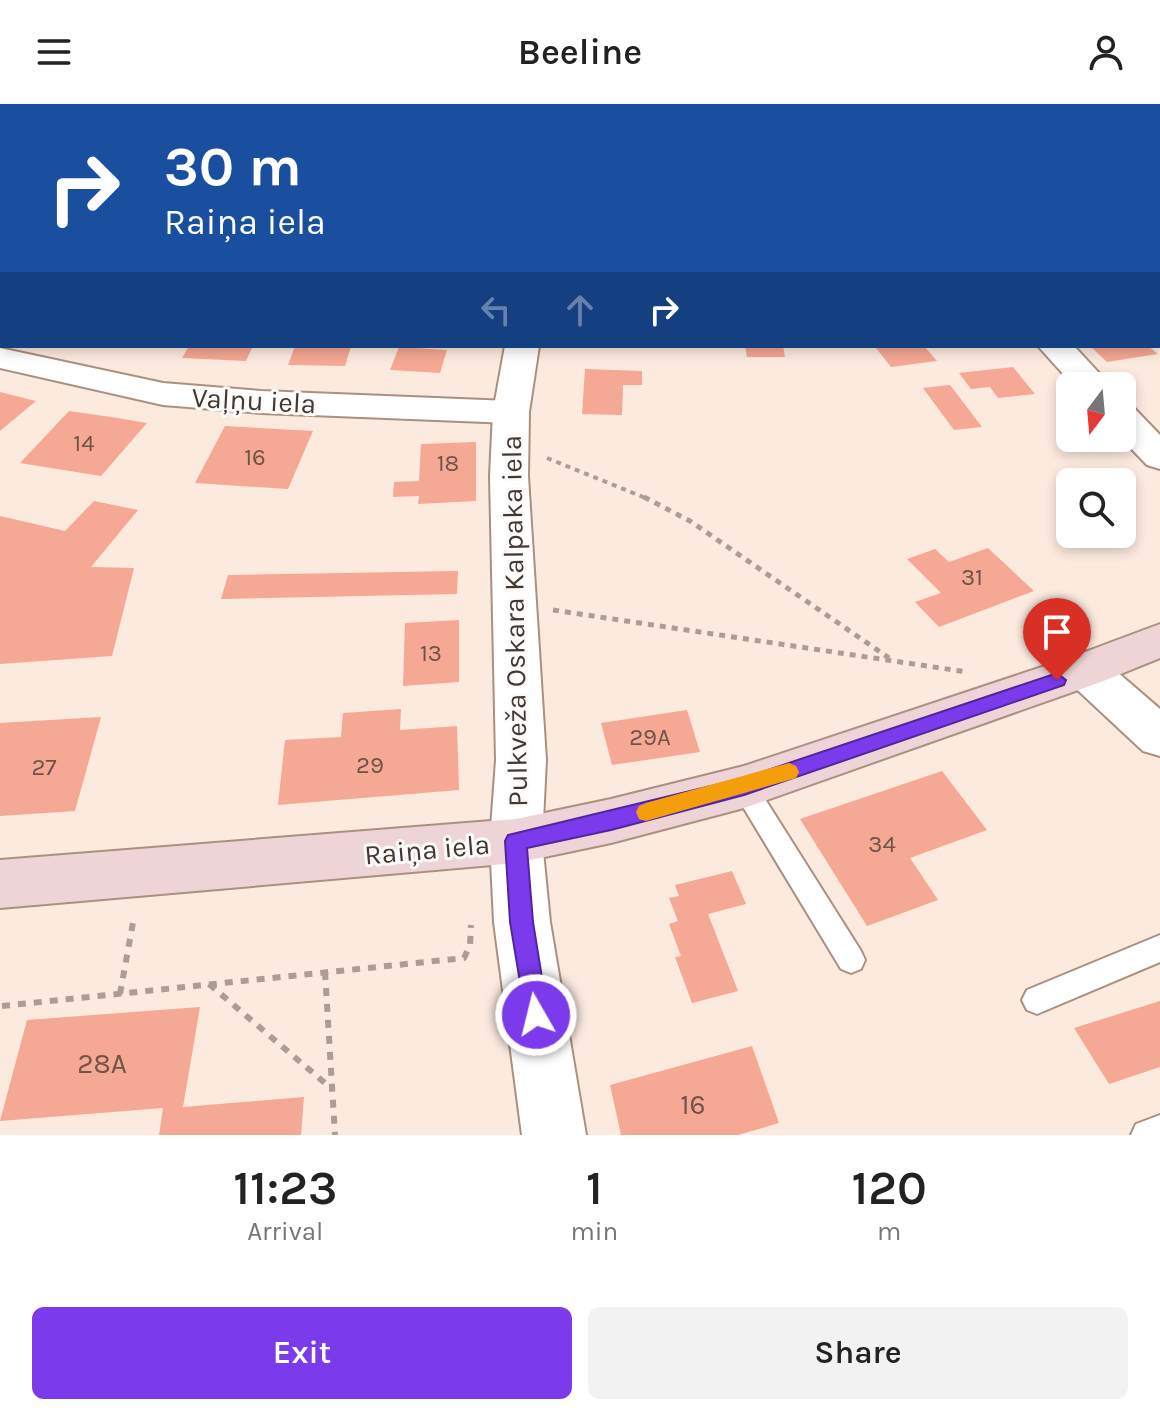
<!DOCTYPE html>
<html lang="en">
<head>
<meta charset="utf-8">
<style>
	body { margin:0; font-family:Karla,sans-serif; background:#f2f2f2; color:#222; height:100vh; display:flex; flex-direction:column; font-size:30px; white-space:nowrap }
	* { box-sizing:border-box; margin:0 }
	p { font-size:26px; color:#767676 }
	.icon { flex:none; width:44px; height:44px; fill:none; stroke:currentColor; stroke-width:2; stroke-linecap:round; stroke-linejoin:round }
	.map { position:relative; height:1031px; overflow:hidden }
	.panel { display:flex; flex-direction:column; background:#fff; flex:1 }
	.panel>* { flex:none }
	.hud { position:absolute; left:0px; top:0px; width:1160px; height:244px; box-shadow:0 4px 12px #0003; background:#1a4fa0; color:#fff; overflow:hidden }
	.needle { width:52px; rotate:196deg }
	.fabs { position:absolute; left:1056px; top:268px; display:grid; gap:16px }
	.fabs a { display:grid; place-items:center; width:80px; height:80px; border-radius:12px; background:#fff; box-shadow:0 4px 12px #0003; font-size:40px }
	.pin { position:absolute; display:grid; place-items:center; width:68px; height:68px; color:#fff; margin:-82px -34px; border-radius:50% 50% 50% 0; rotate:-45deg; box-shadow:0 0 8px #0007 }
	.pin .icon { rotate:45deg }
	.me { position:absolute; width:88px; margin:-44px; rotate:352deg; stroke-linejoin:round; filter:drop-shadow(0 0 6px #0008) }
	.turn { display:flex; align-items:center; gap:28px; height:168px; padding:0 32px; font-size:36px }
	.turn .icon { width:104px; height:104px; stroke-width:2.5 }
	.turn b { display:block; font-size:56px; line-height:68px }
	.lanes { display:flex; align-items:center; height:76px; padding:0 32px; background:#0003; justify-content:center; gap:40px; direction:ltr }
	.lanes .off { opacity:.35 }
	.eta { display:flex; justify-content:space-evenly; align-items:center; height:136px; text-align:center }
	.eta b { font-size:48px; font-weight:600; line-height:56px }
	.cta { display:flex; gap:16px; margin-top:auto; padding:16px 32px }
	.cta a { flex:1; height:92px; border-radius:12px; background:#7c3aed; color:#fff; font-size:32px; font-weight:600; line-height:92px; text-align:center }
	.cta a+a { background:#f2f2f2; color:#222 }
	header { display:flex; justify-content:space-between; align-items:center; height:104px; padding:0 32px; background:#fff; font-size:36px; font-weight:600 }
	.map>svg:first-child { display:block }
	.building { fill:#f5a893 }
	.lines { fill:none; stroke-linecap:round; stroke-linejoin:round }
	.service-casing { stroke:#ab907f; stroke-width:4 }
	.minor-casing { stroke:#ab907f; stroke-width:4 }
	.tertiary-casing { stroke:#ab907f; stroke-width:4 }
	.secondary-casing { stroke:#ab907f; stroke-width:4 }
	.path-far2 { stroke:#ac9d94; stroke-width:4; stroke-dasharray:5 5; stroke-linecap:butt }
	.path-far1 { stroke:#ac9d94; stroke-width:5; stroke-dasharray:6 6; stroke-linecap:butt }
	.path { stroke:#ac9d94; stroke-width:6; stroke-dasharray:8 8; stroke-linecap:butt }
	.service { fill:#fff; fill-rule:evenodd }
	.minor { fill:#fff; fill-rule:evenodd }
	.tertiary { fill:#fff; fill-rule:evenodd }
	.secondary { fill:#eed4d6; fill-rule:evenodd }
	.route { fill:#7c3aed; stroke:#51269a; stroke-width:2 }
	.slow { fill:#f59e0b }
	.labels { text-anchor:middle; stroke-width:6; stroke-linejoin:round; paint-order:stroke }
	.number-label { font-size:24px; fill:#70544a }
	.street-label { font-size:28px; fill:#443831; stroke:#fbfbfb }
	.near-number-label { font-size:28px; fill:#70544a }
</style>
</head>
<body>
<header><svg class="icon" aria-label="menu" viewBox="0 0 24 24"><path d="M4 6h16M4 12h16M4 18h16"/></svg>Beeline<svg class="icon" aria-label="person" viewBox="0 0 24 24"><circle cx="12" cy="8" r="4"/><path d="M4 21q1-7 8-7t8 7"/></svg></header>
<div class="map">
<svg width="1160" height="1031" viewBox="0 0 1160 1031">
	<rect width="100%" height="100%" fill="#fceadf"/>
	<!-- building -->
	<g class="building">
		<polygon points="189,242 233,242 252,244 246,257 182,254"/>
		<polygon points="295,242 351,242 345,262 288,261"/>
		<polygon points="745,242 783,242 785,253 747,253"/>
		<polygon points="891,242 924,242 937,257 891,263 876,244"/>
		<polygon points="1090,242 1148,242 1158,250 1107,258"/>
		<polygon points="399,243 447,246 440,269 390,266"/>
		<polygon points="1013,263 1035,290 998,294 990,283 971,285 959,269"/>
		<polygon points="585,265 642,267 642,281 623,281 622,311 582,310"/>
		<polygon points="950,281 982,323 954,326 923,284"/>
		<polygon points="0,288 36,297 0,327"/>
		<polygon points="69,307 111,313 147,319 101,372 20,359"/>
		<polygon points="225,322 313,327 288,385 195,379"/>
		<polygon points="476,338 476,397 418,400 419,392 393,393 394,378 419,377 421,340"/>
		<polygon points="94,397 138,406 91,463 134,464 112,552 0,560 0,412 65,427"/>
		<polygon points="988,444 1034,487 939,523 915,498 941,489 907,455 935,445 949,458"/>
		<polygon points="458,467 457,490 221,495 228,471"/>
		<polygon points="459,516 459,578 403,582 405,519"/>
		<polygon points="401,605 400,626 457,622 459,686 278,701 285,636 341,633 343,609"/>
		<polygon points="687,606 700,648 612,661 601,619"/>
		<polygon points="101,613 75,707 0,712 0,619"/>
		<polygon points="942,667 987,726 910,754 938,796 867,822 800,715"/>
		<polygon points="732,767 746,800 708,810 738,887 692,899 675,853 681,852 669,820 678,817 669,794 679,792 675,781"/>
		<polygon points="1160,897 1160,963 1109,980 1074,924"/>
		<polygon points="200,903 183,1003 304,993 301,1031 159,1031 163,1004 0,1017 27,916"/>
		<polygon points="752,942 779,1019 738,1031 621,1031 610,981"/>
	</g>
	<g class="lines">
		<defs>
			<g id="service">
				<polygon points="744,673 753,676 861,847 865,856 861,865 851,869 841,865 731,683 735,676"/>
				<polygon points="1160,831 1160,858 1037,910 1027,906 1022,896 1027,886"/>
				<polygon points="1160,1011 1160,1031 1131,1031 1136,1020"/>
			</g>
			<g id="minor">
				<polygon points="119,0 172,0 173,2 120,2"/>
				<polygon points="624,0 667,0 623,2"/>
				<polygon points="816,0 841,0 842,2 817,2"/>
				<polygon points="1091,0 1117,0 1118,2 1092,2"/>
				<polygon points="1158,33 1160,34 1160,51 1158,50"/>
				<polygon points="1038,242 1074,242 1111,282 1074,282"/>
				<polygon points="0,244 163,279 261,287 511,297 524,300 529,308 524,316 511,319 261,309 163,301 0,264"/>
				<polygon points="1122,302 1135,305 1160,331 1160,365 1147,361 1121,334"/>
				<polygon points="1085,549 1101,554 1160,605 1160,652 1143,647 1069,578 1062,566 1069,554"/>
			</g>
			<g id="tertiary">
				<polygon points="429,0 453,0 454,2 430,2"/>
				<polygon points="505,242 539,242 529,308 528,372 546,656 542,737 550,818 586,1031 522,1031 494,818 490,737 496,656 490,372 493,308"/>
			</g>
			<polygon id="secondary" points="1160,520 1160,554 1101,578 744,704 611,739 516,759 0,804 0,756 516,715 611,695 744,662 1069,554"/>
		</defs>
		<!-- service casing -->
		<use href="#service" class="service-casing"/>
		<!-- minor casing -->
		<use href="#minor" class="minor-casing"/>
		<!-- tertiary casing -->
		<use href="#tertiary" class="tertiary-casing"/>
		<!-- secondary casing -->
		<use href="#secondary" class="secondary-casing"/>
		<!-- path-far2 -->
		<polyline class="path-far2" points="547,354 648,395"/>
		<!-- path-far1 -->
		<g class="path-far1">
			<polyline points="644,393 690,417 889,554"/>
			<polyline points="553,506 967,568"/>
		</g>
		<!-- path -->
		<g class="path">
			<polyline points="325,868 335,1031"/>
			<polyline points="209,880 332,985"/>
			<polyline points="120,890 134,813"/>
			<polyline points="2,902 464,854 470,841 471,821"/>
		</g>
		<!-- service -->
		<use href="#service" class="service"/>
		<!-- minor -->
		<use href="#minor" class="minor"/>
		<!-- tertiary -->
		<use href="#tertiary" class="tertiary"/>
		<!-- secondary -->
		<use href="#secondary" class="secondary"/>
	</g>
	<!-- route -->
	<polygon class="route" points="1057,569 1066,576 1064,581 744,691 611,726 527,744 533,818 548,911 544,920 536,923 527,920 510,818 505,737 508,731 744,674"/>
	<!-- slow -->
	<polygon class="slow" points="789,659 796,662 799,668 796,674 646,717 639,715 636,708 639,702 646,699"/>
	<g class="labels">
		<!-- number labels -->
		<g class="number-label">
			<text x="84" y="347">14</text>
			<text x="255" y="361">16</text>
			<text x="448" y="367">18</text>
			<text x="972" y="481">31</text>
			<text x="431" y="557">13</text>
			<text x="650" y="641">29A</text>
			<text x="370" y="669">29</text>
			<text x="44" y="671">27</text>
			<text x="882" y="748">34</text>
		</g>
		<!-- street labels -->
		<g class="street-label">
			<text transform="translate(254 296) rotate(3)" y="10">Vaļņu iela</text>
			<text transform="translate(514 517) rotate(-91)" y="10">Pulkveža Oskara Kalpaka iela</text>
			<text transform="translate(427 745) rotate(-5)" y="10">Raiņa iela</text>
		</g>
		<!-- near-number labels -->
		<g class="near-number-label">
			<text x="102" y="969">28A</text>
			<text x="693" y="1010">16</text>
		</g>
	</g>
</svg>
<div class="fabs">
<a><svg class="needle" viewBox="-14 -14 28 28"><path d="M0-13l5 13h-10z" fill="#e53935"/><path d="M0 13l5-13h-10z" fill="#767676"/></svg></a>
<a><svg class="icon" aria-label="search" viewBox="0 0 24 24"><circle cx="10" cy="10" r="6"/><path d="M15 15l6 6"/></svg></a>
</div>
<div class="pin" style="left:1057px;top:576px;background:#d93025"><svg class="icon" aria-label="arrive" viewBox="0 0 24 24"><path d="M6 21V4h12l-3 4 3 4H6"/></svg></div>
<svg class="me" style="left:536px;top:911px" viewBox="-20 -20 40 40"><circle r="17" fill="#7c3aed" stroke="#fff" stroke-width="3"/><path d="M0-11L8 9 0 5-8 9z" fill="#fff"/></svg>
<div class="hud">
<div class="turn"><svg class="icon" aria-label="right" viewBox="0 0 24 24"><path d="M7 20v-9h11M14 6l5 5-5 5"/></svg><div><b>30 m</b>Raiņa iela</div></div>
<div class="lanes"><svg class="icon off" aria-label="left" viewBox="0 0 24 24"><path d="M17 20v-9H6M10 6l-5 5 5 5"/></svg><svg class="icon off" aria-label="ahead" viewBox="0 0 24 24"><path d="M12 20V5M6 11l6-6 6 6"/></svg><svg class="icon" aria-label="right" viewBox="0 0 24 24"><path d="M7 20v-9h11M14 6l5 5-5 5"/></svg></div>
</div>
</div>
<section class="panel">
<div class="eta">
<div><b>11:23</b><p>Arrival</p></div>
<div><b>1</b><p>min</p></div>
<div><b>120</b><p>m</p></div>
</div>
<div class="cta"><a>Exit</a><a>Share</a></div>
</section>
</body>
</html>
